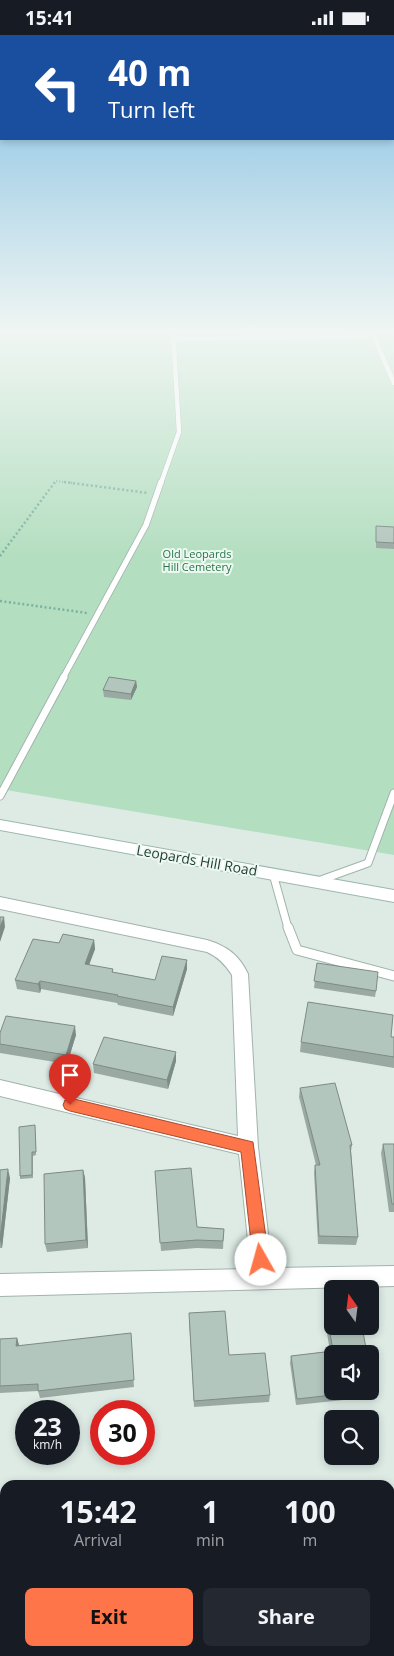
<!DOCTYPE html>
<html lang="en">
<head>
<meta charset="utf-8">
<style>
  :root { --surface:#171b24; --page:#242831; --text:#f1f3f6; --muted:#9ea1a6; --accent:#fe7549 }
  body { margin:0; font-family:"Open Sans",sans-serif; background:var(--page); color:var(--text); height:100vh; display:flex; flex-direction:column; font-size:19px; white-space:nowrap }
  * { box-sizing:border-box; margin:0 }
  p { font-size:16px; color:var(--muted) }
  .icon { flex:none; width:28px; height:28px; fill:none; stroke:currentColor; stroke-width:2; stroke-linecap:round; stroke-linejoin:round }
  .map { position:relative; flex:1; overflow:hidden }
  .panel { position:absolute; left:0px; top:1445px; width:395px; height:176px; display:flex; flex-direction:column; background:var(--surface); border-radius:15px 15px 0 0; box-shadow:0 2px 8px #0003 }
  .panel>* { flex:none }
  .hud { position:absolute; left:0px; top:0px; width:395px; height:105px; box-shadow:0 2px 8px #0003; background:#1a4fa0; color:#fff; overflow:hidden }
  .needle { width:32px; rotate:346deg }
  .controls { position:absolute; left:324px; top:1245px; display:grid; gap:10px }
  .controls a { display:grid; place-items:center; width:55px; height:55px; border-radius:8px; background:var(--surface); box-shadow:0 2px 8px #0003; font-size:25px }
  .speed { position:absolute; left:15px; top:1365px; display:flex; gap:10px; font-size:25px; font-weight:700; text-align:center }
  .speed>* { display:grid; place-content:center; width:65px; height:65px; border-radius:50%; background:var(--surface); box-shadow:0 2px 8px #0003; line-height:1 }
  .speed small { font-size:12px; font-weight:400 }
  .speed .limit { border:8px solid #d22; background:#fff; color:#111 }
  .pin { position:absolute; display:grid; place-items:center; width:42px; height:42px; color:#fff; margin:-51px -21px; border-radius:50% 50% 50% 0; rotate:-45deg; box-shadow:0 0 5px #0007 }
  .pin .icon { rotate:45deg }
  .me { position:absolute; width:55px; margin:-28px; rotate:353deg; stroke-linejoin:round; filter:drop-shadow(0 0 4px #0008) }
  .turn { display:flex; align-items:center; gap:18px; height:105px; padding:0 25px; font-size:22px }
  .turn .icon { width:65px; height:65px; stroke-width:2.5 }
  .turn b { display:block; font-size:35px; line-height:42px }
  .eta { display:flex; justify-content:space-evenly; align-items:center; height:85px; text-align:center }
  .eta b { font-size:30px; font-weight:700; line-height:35px }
  .primary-button { display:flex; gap:10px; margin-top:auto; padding:10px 25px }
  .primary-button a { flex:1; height:58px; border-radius:8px; background:var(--accent); color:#111; font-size:20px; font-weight:700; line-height:58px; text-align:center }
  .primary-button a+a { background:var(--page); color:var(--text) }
  .status { display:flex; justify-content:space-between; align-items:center; height:35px; padding:0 25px; background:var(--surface); direction:ltr }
  .status svg { height:14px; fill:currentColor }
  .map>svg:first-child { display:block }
</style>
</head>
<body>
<div class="status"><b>15:41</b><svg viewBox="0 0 49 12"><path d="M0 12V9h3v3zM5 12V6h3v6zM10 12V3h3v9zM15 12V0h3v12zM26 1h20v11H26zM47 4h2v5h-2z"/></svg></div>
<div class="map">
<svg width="394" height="1621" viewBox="0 0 394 1621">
  <rect width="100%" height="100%" fill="#deebe5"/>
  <polygon fill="#b4dec0" points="0,295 394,295 394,820 0,754"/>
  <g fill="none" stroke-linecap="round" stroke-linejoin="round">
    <g stroke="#a1b3ac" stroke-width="5.5">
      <g id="service-far3">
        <polyline points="371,295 394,348"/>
        <polyline points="174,304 373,301"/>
        <polyline points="161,448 179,397 173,295"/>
      </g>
    </g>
    <g stroke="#a1b3ac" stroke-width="7">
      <polyline id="service-far2" points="63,643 146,490 161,447"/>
    </g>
    <g stroke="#a1b3ac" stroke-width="9">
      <g id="service-far1">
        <polyline points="0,761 64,642"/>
        <polyline points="273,839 288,893"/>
        <polyline points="318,846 368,828 394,758"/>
      </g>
    </g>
    <g stroke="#a1b3ac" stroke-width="11">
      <polyline id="service" points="288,892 297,915 394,941"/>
    </g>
    <g stroke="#a1b3ac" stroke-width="2">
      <path id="minor" d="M 0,862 L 207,905 C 227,911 239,920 248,939 L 258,1112 L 272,1233 L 394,1231 L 394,1251 L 0,1261 L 0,1239 L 251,1234 L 239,1119 L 0,1061 L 0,1045 L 238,1101 L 232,940 C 225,929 218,922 207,917 L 0,874 Z"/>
    </g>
    <g stroke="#9cb8ae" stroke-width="2">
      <polygon id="secondary" points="0,785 394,855 394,867 0,795"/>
    </g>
    <polyline stroke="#7bb1a0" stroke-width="2" stroke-dasharray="1 2" stroke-linecap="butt" points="54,448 56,446 73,448"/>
    <g stroke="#7bb1a0" stroke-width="2.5" stroke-dasharray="2 2.5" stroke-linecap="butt">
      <polyline points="64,447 148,458"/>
      <polyline points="0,521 55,447"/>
      <polyline points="0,566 87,578"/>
    </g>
    <use href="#service-far3" stroke="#fff" stroke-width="4.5"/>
    <use href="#service-far2" stroke="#fff" stroke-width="5.5"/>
    <use href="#service-far1" stroke="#fff" stroke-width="7"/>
    <use href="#service" stroke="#fff" stroke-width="9"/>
    <use href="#minor" fill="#fff" fill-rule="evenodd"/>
    <use href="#secondary" fill="#fff" fill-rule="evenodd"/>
  </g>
  <g fill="#9aaaa3">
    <polygon points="376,491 394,492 394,514 376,513"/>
    <polygon points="136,646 137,652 131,665 104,662 103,655"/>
    <polygon points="94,905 95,914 89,930 113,934 113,937 155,945 187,925 187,934 173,981 118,970 117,968 41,954 40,958 17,954 15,945 59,908"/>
    <polygon points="317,928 376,956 375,962 314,953"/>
    <polygon points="0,998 76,1000 67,1029 0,1018"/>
    <polygon points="391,1002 394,1002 394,1033 300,1017 301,1007"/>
    <polygon points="176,1026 168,1054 94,1038 93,1029"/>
    <polygon points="300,1053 352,1110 351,1116 358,1202 356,1210 318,1209 314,1138 315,1130 316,1130 299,1062"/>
    <polygon points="35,1093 36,1120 33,1121 33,1143 20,1144 20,1141"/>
    <polygon points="383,1109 394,1109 394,1177 389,1177 381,1118"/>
    <polygon points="0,1135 10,1143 2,1213 0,1213"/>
    <polygon points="83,1135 85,1143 88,1213 47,1217 45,1209"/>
    <polygon points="155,1136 197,1192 224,1194 223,1214 197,1213 161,1216"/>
    <polygon points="326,1274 374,1356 372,1362 296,1370 290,1328 291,1321 330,1316 324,1281"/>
    <polygon points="189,1285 229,1320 270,1360 269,1367 194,1372"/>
    <polygon points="17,1303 19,1311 131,1306 134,1352 40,1363 38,1356 0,1358 0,1304"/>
    <rect x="0" y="1468" width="5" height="61"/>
    <polygon points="394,1473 394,1548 390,1548 390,1474"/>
  </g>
  <g fill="#7d8b85">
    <polygon points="136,646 137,652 131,665 131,659"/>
    <polygon points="4,882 5,892 0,907 0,892"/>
    <polygon points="94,905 95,914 86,938 85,929"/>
    <polygon points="187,925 187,934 173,981 173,972"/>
    <polygon points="40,946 41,954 40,958 38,949"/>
    <polygon points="75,991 76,1000 67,1029 66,1020"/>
    <polygon points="176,1017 176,1026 168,1054 167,1045"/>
    <polygon points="8,1134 10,1143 2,1213 0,1205"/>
    <polygon points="83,1135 85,1143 88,1213 86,1205"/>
    <polygon points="17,1303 19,1310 19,1319 16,1311"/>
  </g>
  <g fill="#b3c6be" stroke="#7d8b85">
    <polygon points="376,491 394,492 394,508 376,507"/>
    <polygon points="109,642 136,646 131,659 103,655"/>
    <polygon points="0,882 4,882 0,892"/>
    <polygon points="63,899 94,905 85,929 113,934 112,937 155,945 162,921 187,925 173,972 117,961 118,960 40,946 38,949 15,945 33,904 59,908"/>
    <polygon points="317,928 378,937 376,956 314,946"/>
    <polygon points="308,967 393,980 391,1002 394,1002 394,1022 301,1007"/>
    <polygon points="6,981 75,991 66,1020 0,1009 0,998"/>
    <polygon points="104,1002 176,1017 167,1045 93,1029"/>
    <polygon points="335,1048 352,1110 350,1110 358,1202 319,1201 315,1130 320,1130 300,1053"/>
    <polygon points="35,1090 36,1117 32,1117 32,1140 20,1141 19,1092"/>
    <polygon points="383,1109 394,1109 394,1169 392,1169"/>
    <polygon points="191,1133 197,1192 224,1194 223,1206 197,1205 160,1208 155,1136"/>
    <polygon points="8,1134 0,1205 0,1135"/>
    <polygon points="83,1135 86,1205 45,1209 44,1139"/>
    <polygon points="332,1273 332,1291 362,1291 367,1319 332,1319 332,1356 368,1356 297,1364 291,1321 333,1316 326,1274"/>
    <polygon points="225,1276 229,1320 265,1318 270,1360 194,1366 189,1278"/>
    <polygon points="131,1298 134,1345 38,1356 38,1349 0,1351 0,1304 17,1303 16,1311"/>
    <polygon points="370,1333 374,1356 370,1356"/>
    <rect x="0" y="1468" width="5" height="56"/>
    <polygon points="394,1473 394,1543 390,1544 390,1474"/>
  </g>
  <linearGradient id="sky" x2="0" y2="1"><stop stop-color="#7ebce1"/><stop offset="0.57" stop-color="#f0f6f3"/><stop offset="1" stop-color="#f0f6f3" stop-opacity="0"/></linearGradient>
  <rect width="394" height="522" fill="url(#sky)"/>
  <polygon fill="#fe7549" stroke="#a54c2f" points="70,1063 253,1107 269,1225 266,1230 261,1232 255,1230 253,1225 241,1117 70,1076 65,1074 63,1070 65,1065"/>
  <g text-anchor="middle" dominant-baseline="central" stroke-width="4" stroke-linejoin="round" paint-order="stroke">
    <g font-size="11" fill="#257644" stroke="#eef8f3">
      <text x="197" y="518">Old Leopards<tspan x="197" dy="13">Hill Cemetery</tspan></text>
    </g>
    <g font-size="14" fill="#1e3c34" stroke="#eef8f3">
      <text transform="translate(197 825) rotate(10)">Leopards Hill Road</text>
    </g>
  </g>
</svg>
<div class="controls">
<a><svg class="needle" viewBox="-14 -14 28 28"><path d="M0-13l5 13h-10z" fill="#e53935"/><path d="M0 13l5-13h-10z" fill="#9ea1a6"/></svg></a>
<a><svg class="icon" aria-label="sound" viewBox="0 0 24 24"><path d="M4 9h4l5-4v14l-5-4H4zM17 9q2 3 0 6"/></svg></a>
<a><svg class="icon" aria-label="search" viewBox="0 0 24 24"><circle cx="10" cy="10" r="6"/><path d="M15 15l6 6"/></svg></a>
</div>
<div class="speed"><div>23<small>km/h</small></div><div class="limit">30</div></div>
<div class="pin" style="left:70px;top:1070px;background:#d93025"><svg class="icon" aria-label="arrive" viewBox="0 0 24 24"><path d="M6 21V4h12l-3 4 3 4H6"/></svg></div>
<svg class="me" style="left:261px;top:1225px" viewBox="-20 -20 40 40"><circle r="19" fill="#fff"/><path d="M0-13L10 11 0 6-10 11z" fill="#fe7549"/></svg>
<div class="hud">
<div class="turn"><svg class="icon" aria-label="left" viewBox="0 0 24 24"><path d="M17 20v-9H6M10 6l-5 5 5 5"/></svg><div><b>40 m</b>Turn left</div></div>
</div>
<section class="panel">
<div class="eta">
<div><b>15:42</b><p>Arrival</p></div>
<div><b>1</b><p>min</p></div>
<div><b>100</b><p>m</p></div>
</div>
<div class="primary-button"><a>Exit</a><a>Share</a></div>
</section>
</div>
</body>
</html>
